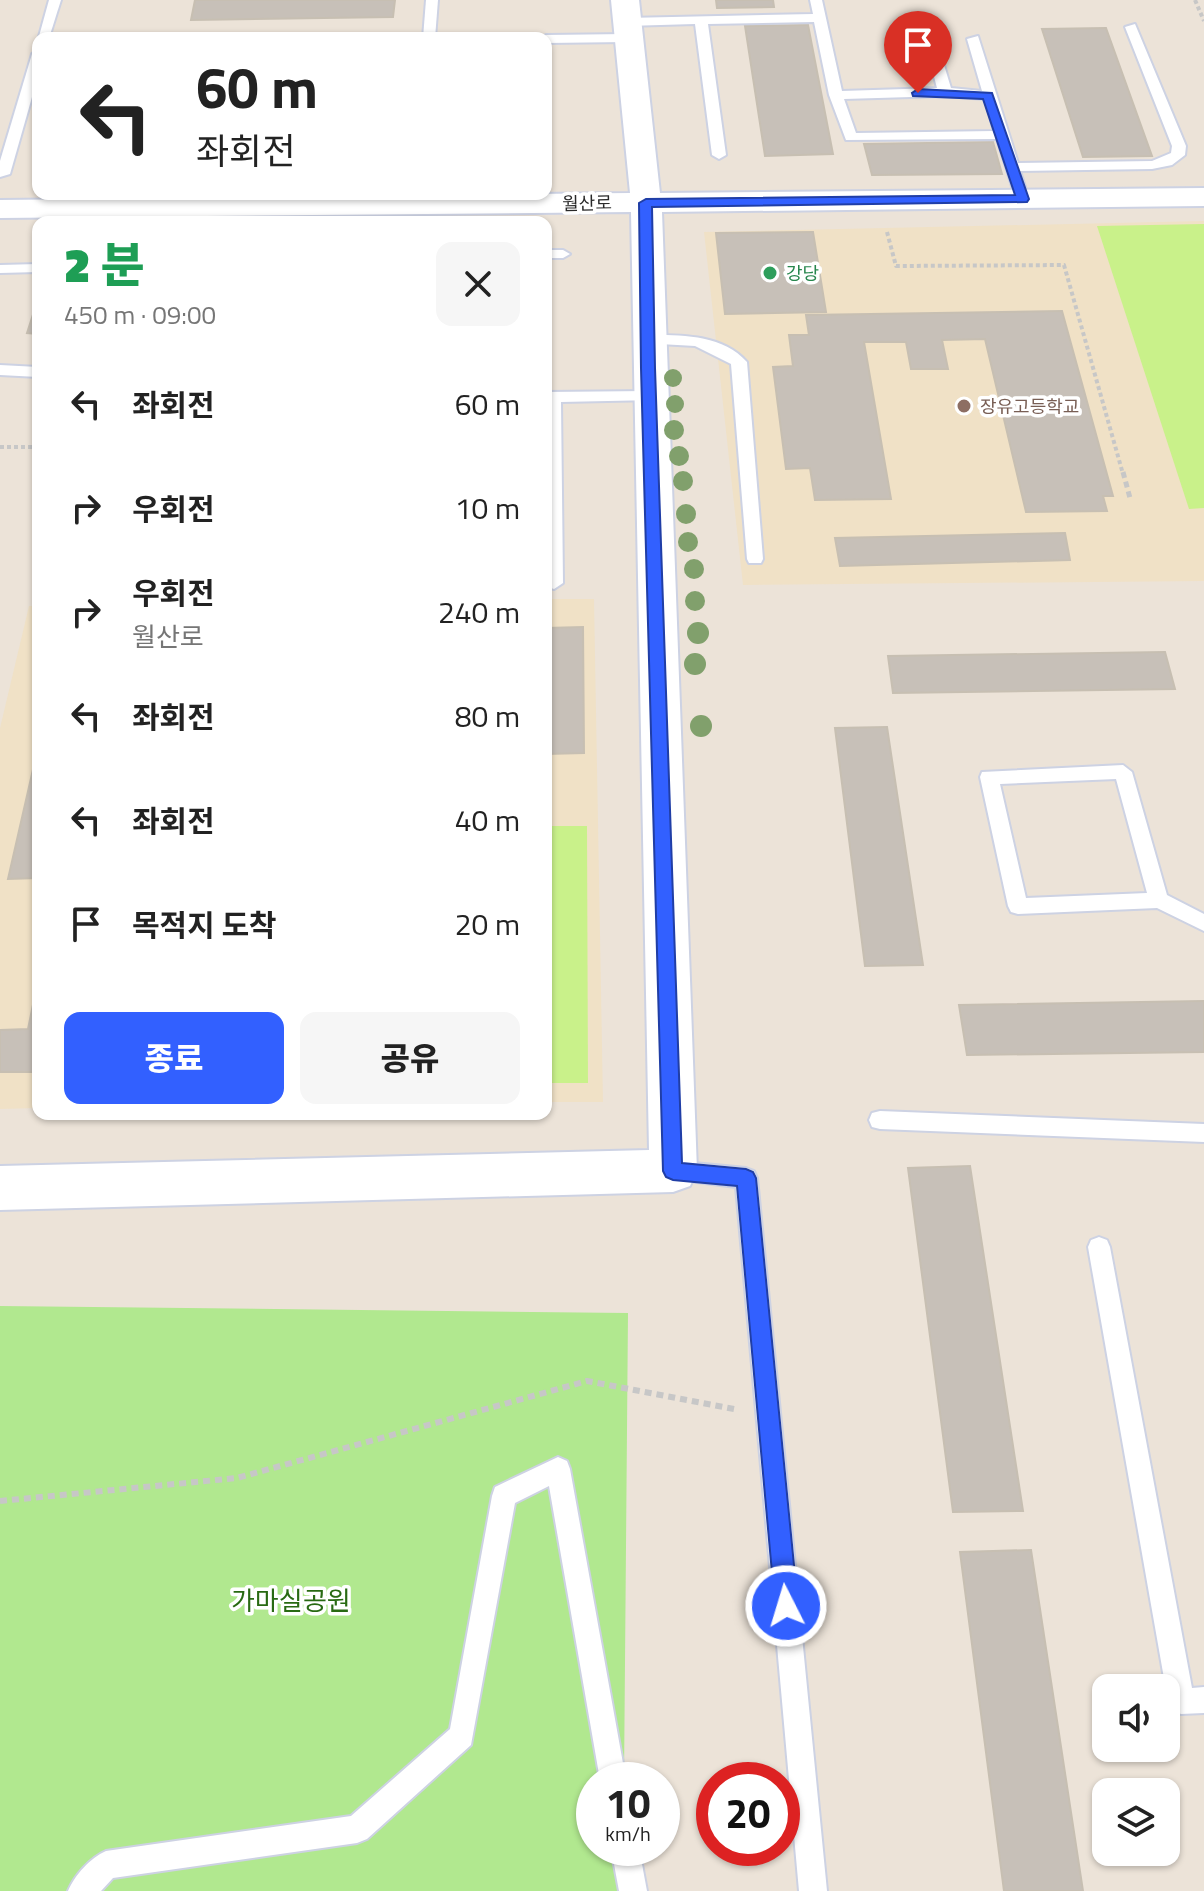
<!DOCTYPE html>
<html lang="ko">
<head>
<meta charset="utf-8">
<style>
  :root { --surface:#fff; --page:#f6f6f6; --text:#222; --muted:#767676; --accent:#3260ff }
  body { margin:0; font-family:"Titillium Web","Noto Sans KR",sans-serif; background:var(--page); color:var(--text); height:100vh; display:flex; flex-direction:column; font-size:30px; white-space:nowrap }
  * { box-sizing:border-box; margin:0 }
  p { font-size:26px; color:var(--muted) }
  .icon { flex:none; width:44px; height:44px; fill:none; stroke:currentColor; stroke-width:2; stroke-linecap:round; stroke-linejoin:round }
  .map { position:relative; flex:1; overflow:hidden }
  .panel { position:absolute; left:32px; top:216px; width:520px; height:904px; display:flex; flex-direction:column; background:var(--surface); border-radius:16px; box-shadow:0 2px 6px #0004 }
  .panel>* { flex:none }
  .top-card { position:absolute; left:32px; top:32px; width:520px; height:168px; border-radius:16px; box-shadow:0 2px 6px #0004; background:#fff; color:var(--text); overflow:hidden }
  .controls { position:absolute; left:1092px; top:1674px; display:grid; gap:16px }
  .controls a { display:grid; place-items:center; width:88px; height:88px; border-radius:16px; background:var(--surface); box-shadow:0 2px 6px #0004; font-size:40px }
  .speed { position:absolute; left:576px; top:1762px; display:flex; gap:16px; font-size:40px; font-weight:700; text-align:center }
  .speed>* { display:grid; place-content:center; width:104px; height:104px; border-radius:50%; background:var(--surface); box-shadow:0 2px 6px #0004; line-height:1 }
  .speed small { font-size:20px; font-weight:400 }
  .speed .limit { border:12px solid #d22; background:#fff; color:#111 }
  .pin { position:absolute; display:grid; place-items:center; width:68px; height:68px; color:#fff; margin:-82px -34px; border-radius:50% 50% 50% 0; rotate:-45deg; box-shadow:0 0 8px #0007 }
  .pin .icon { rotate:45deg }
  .me { position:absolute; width:88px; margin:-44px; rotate:355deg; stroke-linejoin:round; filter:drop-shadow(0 0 6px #0008) }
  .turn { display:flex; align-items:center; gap:28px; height:168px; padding:0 32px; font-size:36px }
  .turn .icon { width:104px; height:104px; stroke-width:2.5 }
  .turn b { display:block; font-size:56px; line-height:68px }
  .round { display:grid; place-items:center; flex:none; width:84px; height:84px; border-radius:16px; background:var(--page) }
  .headline { display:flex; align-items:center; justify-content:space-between; height:136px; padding:0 32px }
  h1 { font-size:48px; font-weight:800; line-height:60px; color:#1e9e55 }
  .cta { display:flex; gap:16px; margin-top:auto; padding:16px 32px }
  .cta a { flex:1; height:92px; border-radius:16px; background:var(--accent); color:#fff; font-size:32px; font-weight:800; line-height:92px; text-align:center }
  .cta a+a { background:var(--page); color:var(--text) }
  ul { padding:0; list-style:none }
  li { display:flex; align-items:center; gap:24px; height:104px; padding:0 32px }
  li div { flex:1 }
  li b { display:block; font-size:30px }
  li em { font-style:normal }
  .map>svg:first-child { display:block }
</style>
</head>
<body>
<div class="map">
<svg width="1204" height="1891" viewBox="0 0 1204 1891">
  <rect width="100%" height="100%" fill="#ece3d8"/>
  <g fill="#f0e1c6">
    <polygon points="1204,221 1204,581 743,585 704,232"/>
    <polygon points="546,599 594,599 603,1102 546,1102"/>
    <polygon points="29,606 38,606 38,1108 0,1109 0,728"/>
  </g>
  <polygon fill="#b1e88f" points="0,1306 628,1313 624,1780 594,1780 594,1848 623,1848 623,1891 0,1891"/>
  <g fill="#c9f18a">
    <polygon points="1204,224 1204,508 1189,509 1097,226"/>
    <polygon points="546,826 587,826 588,1083 546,1083"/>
  </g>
  <g fill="#c7c0b8" stroke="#c7bfb2" stroke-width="2">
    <polygon points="195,0 395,0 393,17 191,20"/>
    <polygon points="716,0 773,0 774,7 717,8"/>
    <polygon points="808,25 833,154 765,156 745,26"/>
    <polygon points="1106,28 1152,156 1083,157 1042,29"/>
    <polygon points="993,142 1002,174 872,175 864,144"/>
    <polygon points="813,232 826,312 725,314 716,233"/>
    <polygon points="38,299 38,334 27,333"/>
    <polygon points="1062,311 1113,496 1103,496 1107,511 1026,512 985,339 942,340 948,369 911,369 906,342 864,342 891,499 815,500 810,468 786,469 773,367 793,366 789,335 809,335 806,315"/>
    <polygon points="1065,533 1070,560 840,566 835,538"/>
    <polygon points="583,627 584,753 546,754 546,628"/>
    <polygon points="1165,652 1175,689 893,693 888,656"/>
    <polygon points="887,727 923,965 865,966 835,728"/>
    <polygon points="34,765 38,765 38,878 8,879"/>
    <polygon points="38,980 38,1072 0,1072 0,1030 28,1029"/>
    <polygon points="1204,1001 1204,1052 967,1055 959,1005"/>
    <polygon points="970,1166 1023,1511 953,1512 908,1168"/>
    <polygon points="1031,1550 1083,1891 1004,1891 960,1552"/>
  </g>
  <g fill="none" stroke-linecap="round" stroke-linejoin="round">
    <g stroke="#cdd2e3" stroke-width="4">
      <g id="lane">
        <polygon points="49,0 61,0 49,38 38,40"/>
        <polygon points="426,0 438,0 435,38 423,38"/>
        <path d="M 810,0 L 822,0 L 842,91 L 937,88 L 925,42 L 931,38 L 937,42 L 951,88 L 982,91 L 967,39 L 978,36 L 1018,163 L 1152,161 L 1171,153 L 1172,146 L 1125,27 L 1135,24 L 1186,146 L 1185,155 L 1172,165 L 1152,169 L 1020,171 L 1029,199 L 1017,202 L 997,139 L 846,140 L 829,95 L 814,22 L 708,24 L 726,155 L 719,159 L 712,155 L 695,24 L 626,26 L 620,22 L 626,18 L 813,14 ZM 945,96 L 985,99 L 994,131 L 856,133 L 844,99 Z"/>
        <polygon points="546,35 627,34 633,38 627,42 546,43 546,38 540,38"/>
        <polygon points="38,50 38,76 10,174 0,177 0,161 32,54"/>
        <polygon points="546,250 563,250 570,254 563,258 546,258"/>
        <polygon points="38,264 38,272 0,273 0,265"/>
        <path d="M 647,335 C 681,335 722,334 747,362 L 763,559 L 761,563 L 749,563 L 747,559 L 731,364 L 695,346 L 642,343 L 639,340 Z"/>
        <polygon points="0,365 38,367 38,377 0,375"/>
        <polygon points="649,391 657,396 655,400 561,402 563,583 554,589 548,587 546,392"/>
        <path d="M 1123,765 L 1132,772 L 1167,895 L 1204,914 L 1204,931 L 1157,908 L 1018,914 L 1011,912 L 1008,906 L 980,777 L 982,772 ZM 1116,779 L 1147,893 L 1026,898 L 1000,784 Z"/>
        <polygon points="880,1111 1204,1124 1204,1142 880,1129 872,1127 869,1120 872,1113"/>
        <polygon points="673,1161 746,1168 754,1171 757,1178 827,1891 799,1891 736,1187 665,1178 662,1171 665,1164"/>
        <polygon points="1099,1237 1107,1240 1110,1247 1192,1688 1204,1687 1204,1713 1181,1714 1172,1710 1168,1701 1088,1247 1091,1240"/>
        <path d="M 558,1457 L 567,1461 L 570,1469 L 626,1780 L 600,1780 L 549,1486 L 515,1503 L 471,1745 L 367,1839 L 357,1843 L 113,1878 L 101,1891 L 68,1891 C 75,1875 90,1858 106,1851 L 351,1816 L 450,1729 L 492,1496 L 495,1487 Z"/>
        <polygon points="611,1848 639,1848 647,1891 619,1891"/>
      </g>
    </g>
    <g stroke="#cdd2e3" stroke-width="4">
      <polygon id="secondary" points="611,0 639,0 660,193 1204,188 1204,206 662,212 697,1171 690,1186 673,1192 0,1210 0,1166 649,1150 631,212 0,218 0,200 630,193"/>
    </g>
    <g stroke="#c7c7c7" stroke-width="4" stroke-dasharray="4 3" stroke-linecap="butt">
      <polyline points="1195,0 1204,21"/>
      <polyline points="887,232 896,266 1064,265 1123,474"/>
      <polyline points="0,447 38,447"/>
    </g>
    <polyline stroke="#c7c7c7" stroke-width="5" stroke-dasharray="6 4" stroke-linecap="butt" points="1123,472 1130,498"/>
    <polyline stroke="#c7c7c7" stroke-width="6" stroke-dasharray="7 5" stroke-linecap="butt" points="0,1501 237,1478 587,1381 734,1409"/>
    <use href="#lane" fill="#fff" fill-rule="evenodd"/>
    <use href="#secondary" fill="#fff" fill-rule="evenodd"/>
  </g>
  <g fill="#81a06c">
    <circle cx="673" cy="378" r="9"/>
    <circle cx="675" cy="404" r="9"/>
    <circle cx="674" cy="430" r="10"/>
    <circle cx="679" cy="456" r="10"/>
    <circle cx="683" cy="481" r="10"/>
    <circle cx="686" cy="514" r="10"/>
    <circle cx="688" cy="542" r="10"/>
    <circle cx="694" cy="569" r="10"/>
    <circle cx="695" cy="601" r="10"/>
    <circle cx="698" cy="633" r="11"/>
    <circle cx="695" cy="664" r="11"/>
    <circle cx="701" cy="726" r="11"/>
  </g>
  <polygon fill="#3260ff" stroke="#203ea6" stroke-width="2" points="918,89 992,93 1029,199 1027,202 652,207 655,368 682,1163 746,1169 753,1172 756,1178 798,1606 795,1614 786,1617 778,1614 775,1606 737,1186 673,1180 666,1177 663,1171 641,368 639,203 646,199 1015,195 983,99 913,96 912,93"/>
  <circle fill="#2e9e5b" stroke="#fff" stroke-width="3" cx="770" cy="273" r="8"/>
  <circle fill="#8d6e63" stroke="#fff" stroke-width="3" cx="964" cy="406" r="8"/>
  <g text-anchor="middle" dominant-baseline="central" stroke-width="7" stroke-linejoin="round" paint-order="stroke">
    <g font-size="18" fill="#282828" stroke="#fff">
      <text transform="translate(587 203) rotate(-1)">월산로</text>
    </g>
    <g font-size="18" fill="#27864d" stroke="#fff" text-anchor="start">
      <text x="786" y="273">강당</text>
    </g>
    <g font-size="18" fill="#785e54" stroke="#fff" text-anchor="start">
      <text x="980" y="406">장유고등학교</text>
    </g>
    <g font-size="26" fill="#296a13" stroke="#fff">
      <text x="291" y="1600">가마실공원</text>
    </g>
  </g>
</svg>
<div class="controls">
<a><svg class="icon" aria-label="sound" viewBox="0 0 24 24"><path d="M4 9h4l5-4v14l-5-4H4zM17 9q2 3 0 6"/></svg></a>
<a><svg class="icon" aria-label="layers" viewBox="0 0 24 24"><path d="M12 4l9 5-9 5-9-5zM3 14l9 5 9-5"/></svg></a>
</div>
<div class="speed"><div>10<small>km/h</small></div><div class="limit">20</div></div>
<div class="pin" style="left:918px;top:93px;background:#d93025"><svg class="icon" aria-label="arrive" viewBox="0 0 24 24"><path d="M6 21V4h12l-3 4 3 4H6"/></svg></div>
<svg class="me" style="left:786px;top:1606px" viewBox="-20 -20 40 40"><circle r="17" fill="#3260ff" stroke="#fff" stroke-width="3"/><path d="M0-11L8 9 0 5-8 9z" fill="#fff"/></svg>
<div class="top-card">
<div class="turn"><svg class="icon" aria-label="left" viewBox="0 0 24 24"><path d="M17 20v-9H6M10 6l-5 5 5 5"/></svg><div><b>60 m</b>좌회전</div></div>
</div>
<section class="panel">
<div class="headline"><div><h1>2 분</h1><p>450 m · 09:00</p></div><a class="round"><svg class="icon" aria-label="close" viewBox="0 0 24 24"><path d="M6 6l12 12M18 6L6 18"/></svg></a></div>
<ul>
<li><svg class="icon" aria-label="left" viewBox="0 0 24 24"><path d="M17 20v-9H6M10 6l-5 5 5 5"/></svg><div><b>좌회전</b></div><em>60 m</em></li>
<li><svg class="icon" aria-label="right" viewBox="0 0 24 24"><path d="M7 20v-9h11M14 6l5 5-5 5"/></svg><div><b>우회전</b></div><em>10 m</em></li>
<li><svg class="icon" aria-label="right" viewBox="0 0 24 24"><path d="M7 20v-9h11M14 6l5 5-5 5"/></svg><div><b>우회전</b><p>월산로</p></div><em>240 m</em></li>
<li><svg class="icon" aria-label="left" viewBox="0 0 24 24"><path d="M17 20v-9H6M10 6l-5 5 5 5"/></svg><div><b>좌회전</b></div><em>80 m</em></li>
<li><svg class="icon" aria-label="left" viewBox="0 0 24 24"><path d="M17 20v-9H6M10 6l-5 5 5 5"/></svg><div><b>좌회전</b></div><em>40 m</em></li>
<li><svg class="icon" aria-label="arrive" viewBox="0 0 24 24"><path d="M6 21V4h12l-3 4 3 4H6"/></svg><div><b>목적지 도착</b></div><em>20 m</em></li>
</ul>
<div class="cta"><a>종료</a><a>공유</a></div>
</section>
</div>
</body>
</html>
